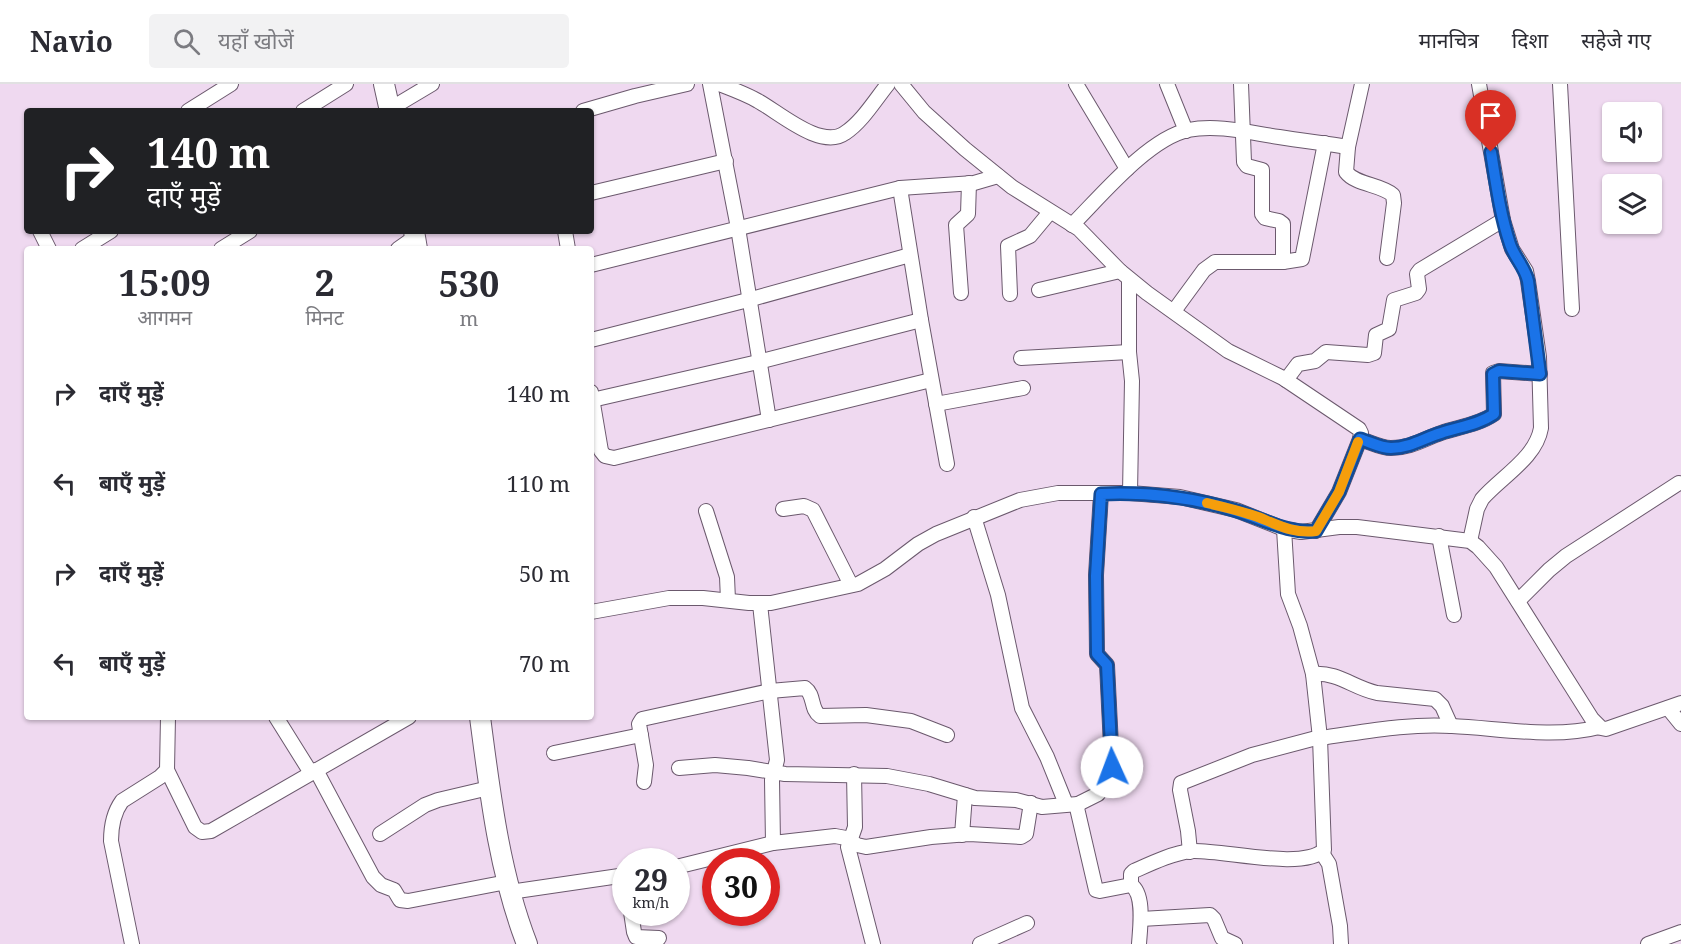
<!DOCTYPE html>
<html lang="hi">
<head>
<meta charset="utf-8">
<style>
  :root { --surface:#fff; --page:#f2f2f3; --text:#2b2b33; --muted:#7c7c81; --line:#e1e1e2 }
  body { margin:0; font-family:"Noto Serif","Noto Sans Devanagari",serif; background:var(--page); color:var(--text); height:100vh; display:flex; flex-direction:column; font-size:22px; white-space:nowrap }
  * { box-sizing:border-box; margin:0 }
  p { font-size:20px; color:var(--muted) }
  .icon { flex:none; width:33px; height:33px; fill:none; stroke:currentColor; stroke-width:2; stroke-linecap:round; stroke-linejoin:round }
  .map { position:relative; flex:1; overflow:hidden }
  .sheet { position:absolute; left:24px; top:162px; width:570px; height:474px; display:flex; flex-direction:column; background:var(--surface); border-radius:6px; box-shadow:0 2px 4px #0004 }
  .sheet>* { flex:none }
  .banner { position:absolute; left:24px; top:24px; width:570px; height:126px; border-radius:6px; box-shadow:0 2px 4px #0004; background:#202124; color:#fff; overflow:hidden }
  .tools { position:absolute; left:1602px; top:18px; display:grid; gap:12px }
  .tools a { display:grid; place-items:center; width:60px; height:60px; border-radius:6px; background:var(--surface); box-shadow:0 2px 4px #0004; font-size:30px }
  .speed { position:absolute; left:612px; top:764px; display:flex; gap:12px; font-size:30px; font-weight:700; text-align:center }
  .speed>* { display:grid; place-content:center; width:78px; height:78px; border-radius:50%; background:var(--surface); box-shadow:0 2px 4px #0004; line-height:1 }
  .speed small { font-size:15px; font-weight:400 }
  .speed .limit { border:9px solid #d22; background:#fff; color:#111 }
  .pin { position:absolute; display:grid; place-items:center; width:51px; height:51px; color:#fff; margin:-62px -26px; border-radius:50% 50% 50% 0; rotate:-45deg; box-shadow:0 0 6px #0007 }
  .pin .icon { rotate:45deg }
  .me { position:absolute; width:66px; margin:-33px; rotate:358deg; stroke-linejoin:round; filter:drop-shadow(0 0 4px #0008) }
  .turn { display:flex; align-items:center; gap:21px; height:126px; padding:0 24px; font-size:27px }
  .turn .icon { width:78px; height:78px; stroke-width:2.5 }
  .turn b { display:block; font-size:42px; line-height:51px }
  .eta { display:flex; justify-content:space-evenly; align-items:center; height:102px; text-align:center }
  .eta b { font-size:36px; font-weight:700; line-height:42px }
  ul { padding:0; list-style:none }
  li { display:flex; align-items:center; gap:18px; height:90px; padding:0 24px }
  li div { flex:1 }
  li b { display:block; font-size:22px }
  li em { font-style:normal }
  header { display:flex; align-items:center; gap:36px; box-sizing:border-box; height:84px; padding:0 30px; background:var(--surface); border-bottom:2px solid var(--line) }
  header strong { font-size:28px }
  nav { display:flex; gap:33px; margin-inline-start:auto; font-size:21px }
  .search { width:420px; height:54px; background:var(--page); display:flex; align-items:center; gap:15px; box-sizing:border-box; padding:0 21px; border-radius:6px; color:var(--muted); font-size:22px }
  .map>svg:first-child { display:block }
</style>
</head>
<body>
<header>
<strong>Navio</strong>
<div class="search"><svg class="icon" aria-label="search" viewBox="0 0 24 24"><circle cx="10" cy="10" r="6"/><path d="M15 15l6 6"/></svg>यहाँ खोजें</div>
<nav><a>मानचित्र</a><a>दिशा</a><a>सहेजे गए</a></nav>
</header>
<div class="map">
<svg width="1681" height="860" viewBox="0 0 1681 860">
  <rect width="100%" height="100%" fill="#efd9f0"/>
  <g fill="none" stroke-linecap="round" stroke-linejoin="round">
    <g stroke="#6b596d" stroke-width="16">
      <g id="street">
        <polyline points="710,0 738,144 769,336"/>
        <path d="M 719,0 C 732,5 746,10 758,17 C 780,29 821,66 845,49 C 862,38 875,16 888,0"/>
        <polyline points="901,0 924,28 965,65 1012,103 1079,145 1120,187 1147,209 1228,267 1283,294 1359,345 1361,349 1360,355 1339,408 1316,447"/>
        <polyline points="1076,0 1127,85"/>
        <polyline points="1167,0 1186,47"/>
        <polyline points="1241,0 1244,78 1247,82 1262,86 1262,130 1265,134 1279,137 1283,140 1283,178"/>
        <path d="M 1362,0 L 1348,63 L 1346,88 C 1356,101 1380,100 1393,111 L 1394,119 L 1387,174"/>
        <polyline points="1560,0 1572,225"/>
        <polyline points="390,25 432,0"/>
        <polyline points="188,27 231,0"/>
        <polyline points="303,27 346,0"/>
        <polyline points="583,27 635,12 687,0"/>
        <polyline points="900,104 921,236 947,380"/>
        <polyline points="591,109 726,77"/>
        <path d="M 1072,141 C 1101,112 1148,55 1188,46 C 1218,40 1251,49 1279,53 C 1302,57 1325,59 1348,63"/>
        <polyline points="40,147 49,165"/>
        <polyline points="565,147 568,165"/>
        <polyline points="82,165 111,147"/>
        <polyline points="221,165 250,147"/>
        <polyline points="398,165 415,153"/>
        <polyline points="591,181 900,104 974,99 998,92"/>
        <polyline points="1129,195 1129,268 1132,297 1130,409"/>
        <polyline points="1039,206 1120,187"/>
        <polyline points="961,209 956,141 968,130 969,99"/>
        <polyline points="1010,210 1008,162 1030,152 1050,128"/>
        <polyline points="1174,227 1204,186 1215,178 1283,178 1302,175 1325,59"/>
        <polyline points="591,256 748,216 910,171"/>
        <polyline points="1021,274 1129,268"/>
        <polyline points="1286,296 1298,280 1315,277 1326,268 1368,271 1374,269 1376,251 1389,245 1394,216 1416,209 1419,205 1417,190 1420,186 1503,136"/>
        <polyline points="591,308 601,367 605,372 614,374 931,296"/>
        <polyline points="592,316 758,278 921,236"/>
        <polyline points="936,320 1023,304"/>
        <path d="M 1360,355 C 1370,358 1381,364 1391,364 C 1410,364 1424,355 1441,349 C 1458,343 1478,341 1494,330 L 1493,289 L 1499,287 L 1540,290"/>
        <path d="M 1101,410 L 1096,491 L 1097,570 L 1107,581 L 1112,682 L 1111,685 L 1101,690 L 1098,710 L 1080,719 L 1077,724 L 1096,806 L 1100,807 L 1131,801 C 1145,810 1140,844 1139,860"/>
        <polyline points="783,425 804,422 813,426 851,501"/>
        <polyline points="706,427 727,493 728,516"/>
        <polyline points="974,433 998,511 1022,624 1047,673 1066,720"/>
        <polyline points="1439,452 1454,531"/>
        <path d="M 1470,457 L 1477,425 L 1482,415 C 1501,393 1536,374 1541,344 L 1539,273 L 1528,197 L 1526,187 L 1512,165 L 1503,136 L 1479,0"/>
        <polyline points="1518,517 1549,486 1566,472 1679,399"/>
        <polyline points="760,520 777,676 772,696 773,759"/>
        <polyline points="591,528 669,514 703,514 749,519 771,519 858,500 885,485 918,460 936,450 1020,416 1058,409 1130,409 1180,413 1236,426 1284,445 1301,448 1339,443 1357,443 1470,457 1478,463 1496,483 1592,635 1601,644 1606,645 1681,619"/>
        <path d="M 1313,590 C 1339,588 1353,604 1377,609 L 1435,615 L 1442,622 L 1451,642"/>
        <polyline points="1668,624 1681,640"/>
        <polyline points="276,633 311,689"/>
        <path d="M 1320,654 C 1364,648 1408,639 1452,642 C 1498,644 1554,655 1599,643"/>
        <polyline points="554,669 641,651"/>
        <polyline points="679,684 715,681 748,684 785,690 887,692 929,700 975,714 1016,716 1042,723 1078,720"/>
        <polyline points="167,686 195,743 202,748 211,747 409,633"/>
        <polyline points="316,686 373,793 381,801 394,806 400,816 408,817 507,798"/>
        <polyline points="854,690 855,743 848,763 873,860"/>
        <path d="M 644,698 L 646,681 L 639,640 L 642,635 L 770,607 L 805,604 C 815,611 810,625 820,632 L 866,631 L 911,637 L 947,651"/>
        <polyline points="380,750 425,721 438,716 489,704"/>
        <polyline points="962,751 965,711"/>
        <polyline points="1190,768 1188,747 1180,706 1181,699 1252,671 1320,653"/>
        <polyline points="1322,769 1329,780 1340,842 1341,860"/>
        <polyline points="676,783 773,759 835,752 846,754 857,761 866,763 931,753 969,750 1021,753 1026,750 1031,719"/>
        <path d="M 1131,801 L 1131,790 L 1134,787 C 1152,779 1173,769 1191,767 C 1221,765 1303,787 1324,766 L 1320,654 L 1313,590 L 1300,542 L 1288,510 L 1284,445"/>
        <polyline points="510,808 626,791"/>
        <polyline points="631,828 634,848 636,853 659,854"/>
        <polyline points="1141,835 1210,831 1214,835 1222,854 1235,860"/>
        <path d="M 132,860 L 111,757 C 111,744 114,728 122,717 L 160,693 L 167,686 L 168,633"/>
        <polyline points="980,860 1027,839"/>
        <polyline points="1648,860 1681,848"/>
      </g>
    </g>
    <g stroke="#6b596d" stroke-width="22">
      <g id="secondary">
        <polyline points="384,0 390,27"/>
        <polyline points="414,147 417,165"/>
        <path d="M 480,633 C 490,709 499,788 527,860"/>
      </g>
    </g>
    <use href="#street" stroke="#fff" stroke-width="14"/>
    <use href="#secondary" stroke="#fff" stroke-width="20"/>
  </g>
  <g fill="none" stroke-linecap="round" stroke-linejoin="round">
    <g stroke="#114b97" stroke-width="15">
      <path id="route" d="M 1112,683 L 1107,581 L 1097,570 L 1096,492 L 1101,410 C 1147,408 1192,413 1237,427 C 1264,435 1288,450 1316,447 L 1339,408 L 1360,355 C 1370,358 1381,364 1391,364 C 1410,364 1424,354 1441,349 C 1458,343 1478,341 1494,330 L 1493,290 L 1499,287 L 1540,290 L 1528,197 C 1525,183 1514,173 1510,160 C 1500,130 1496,99 1491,68"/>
    </g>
    <use href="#route" stroke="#1a73e8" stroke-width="10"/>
    <path stroke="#f59e0b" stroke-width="10" d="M 1207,419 C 1224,423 1241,427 1258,433 C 1278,441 1294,450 1316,447 L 1339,408 L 1358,358"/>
  </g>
</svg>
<div class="tools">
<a><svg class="icon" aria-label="sound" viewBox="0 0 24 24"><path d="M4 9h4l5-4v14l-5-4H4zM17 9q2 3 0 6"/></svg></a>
<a><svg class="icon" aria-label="layers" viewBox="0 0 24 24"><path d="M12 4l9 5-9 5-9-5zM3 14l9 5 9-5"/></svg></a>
</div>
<div class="speed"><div>29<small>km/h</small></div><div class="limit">30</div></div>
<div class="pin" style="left:1491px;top:68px;background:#d93025"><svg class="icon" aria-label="arrive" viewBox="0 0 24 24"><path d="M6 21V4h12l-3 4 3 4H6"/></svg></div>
<svg class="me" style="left:1112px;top:683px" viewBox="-20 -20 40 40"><circle r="19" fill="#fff"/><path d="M0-13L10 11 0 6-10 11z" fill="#1a73e8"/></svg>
<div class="banner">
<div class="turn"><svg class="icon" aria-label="right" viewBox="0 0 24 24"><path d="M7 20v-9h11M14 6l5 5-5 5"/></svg><div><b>140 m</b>दाएँ मुड़ें</div></div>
</div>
<section class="sheet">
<div class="eta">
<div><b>15:09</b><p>आगमन</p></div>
<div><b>2</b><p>मिनट</p></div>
<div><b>530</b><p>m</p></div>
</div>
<ul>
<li><svg class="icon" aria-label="right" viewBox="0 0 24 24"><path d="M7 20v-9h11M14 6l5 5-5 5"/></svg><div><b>दाएँ मुड़ें</b></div><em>140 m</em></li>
<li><svg class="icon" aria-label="left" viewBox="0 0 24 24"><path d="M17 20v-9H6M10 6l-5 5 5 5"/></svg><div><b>बाएँ मुड़ें</b></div><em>110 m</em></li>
<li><svg class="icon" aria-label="right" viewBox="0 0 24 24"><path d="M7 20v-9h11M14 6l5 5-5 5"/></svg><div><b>दाएँ मुड़ें</b></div><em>50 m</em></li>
<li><svg class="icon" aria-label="left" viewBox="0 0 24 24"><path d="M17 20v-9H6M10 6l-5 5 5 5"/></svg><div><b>बाएँ मुड़ें</b></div><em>70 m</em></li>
</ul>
</section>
</div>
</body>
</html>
